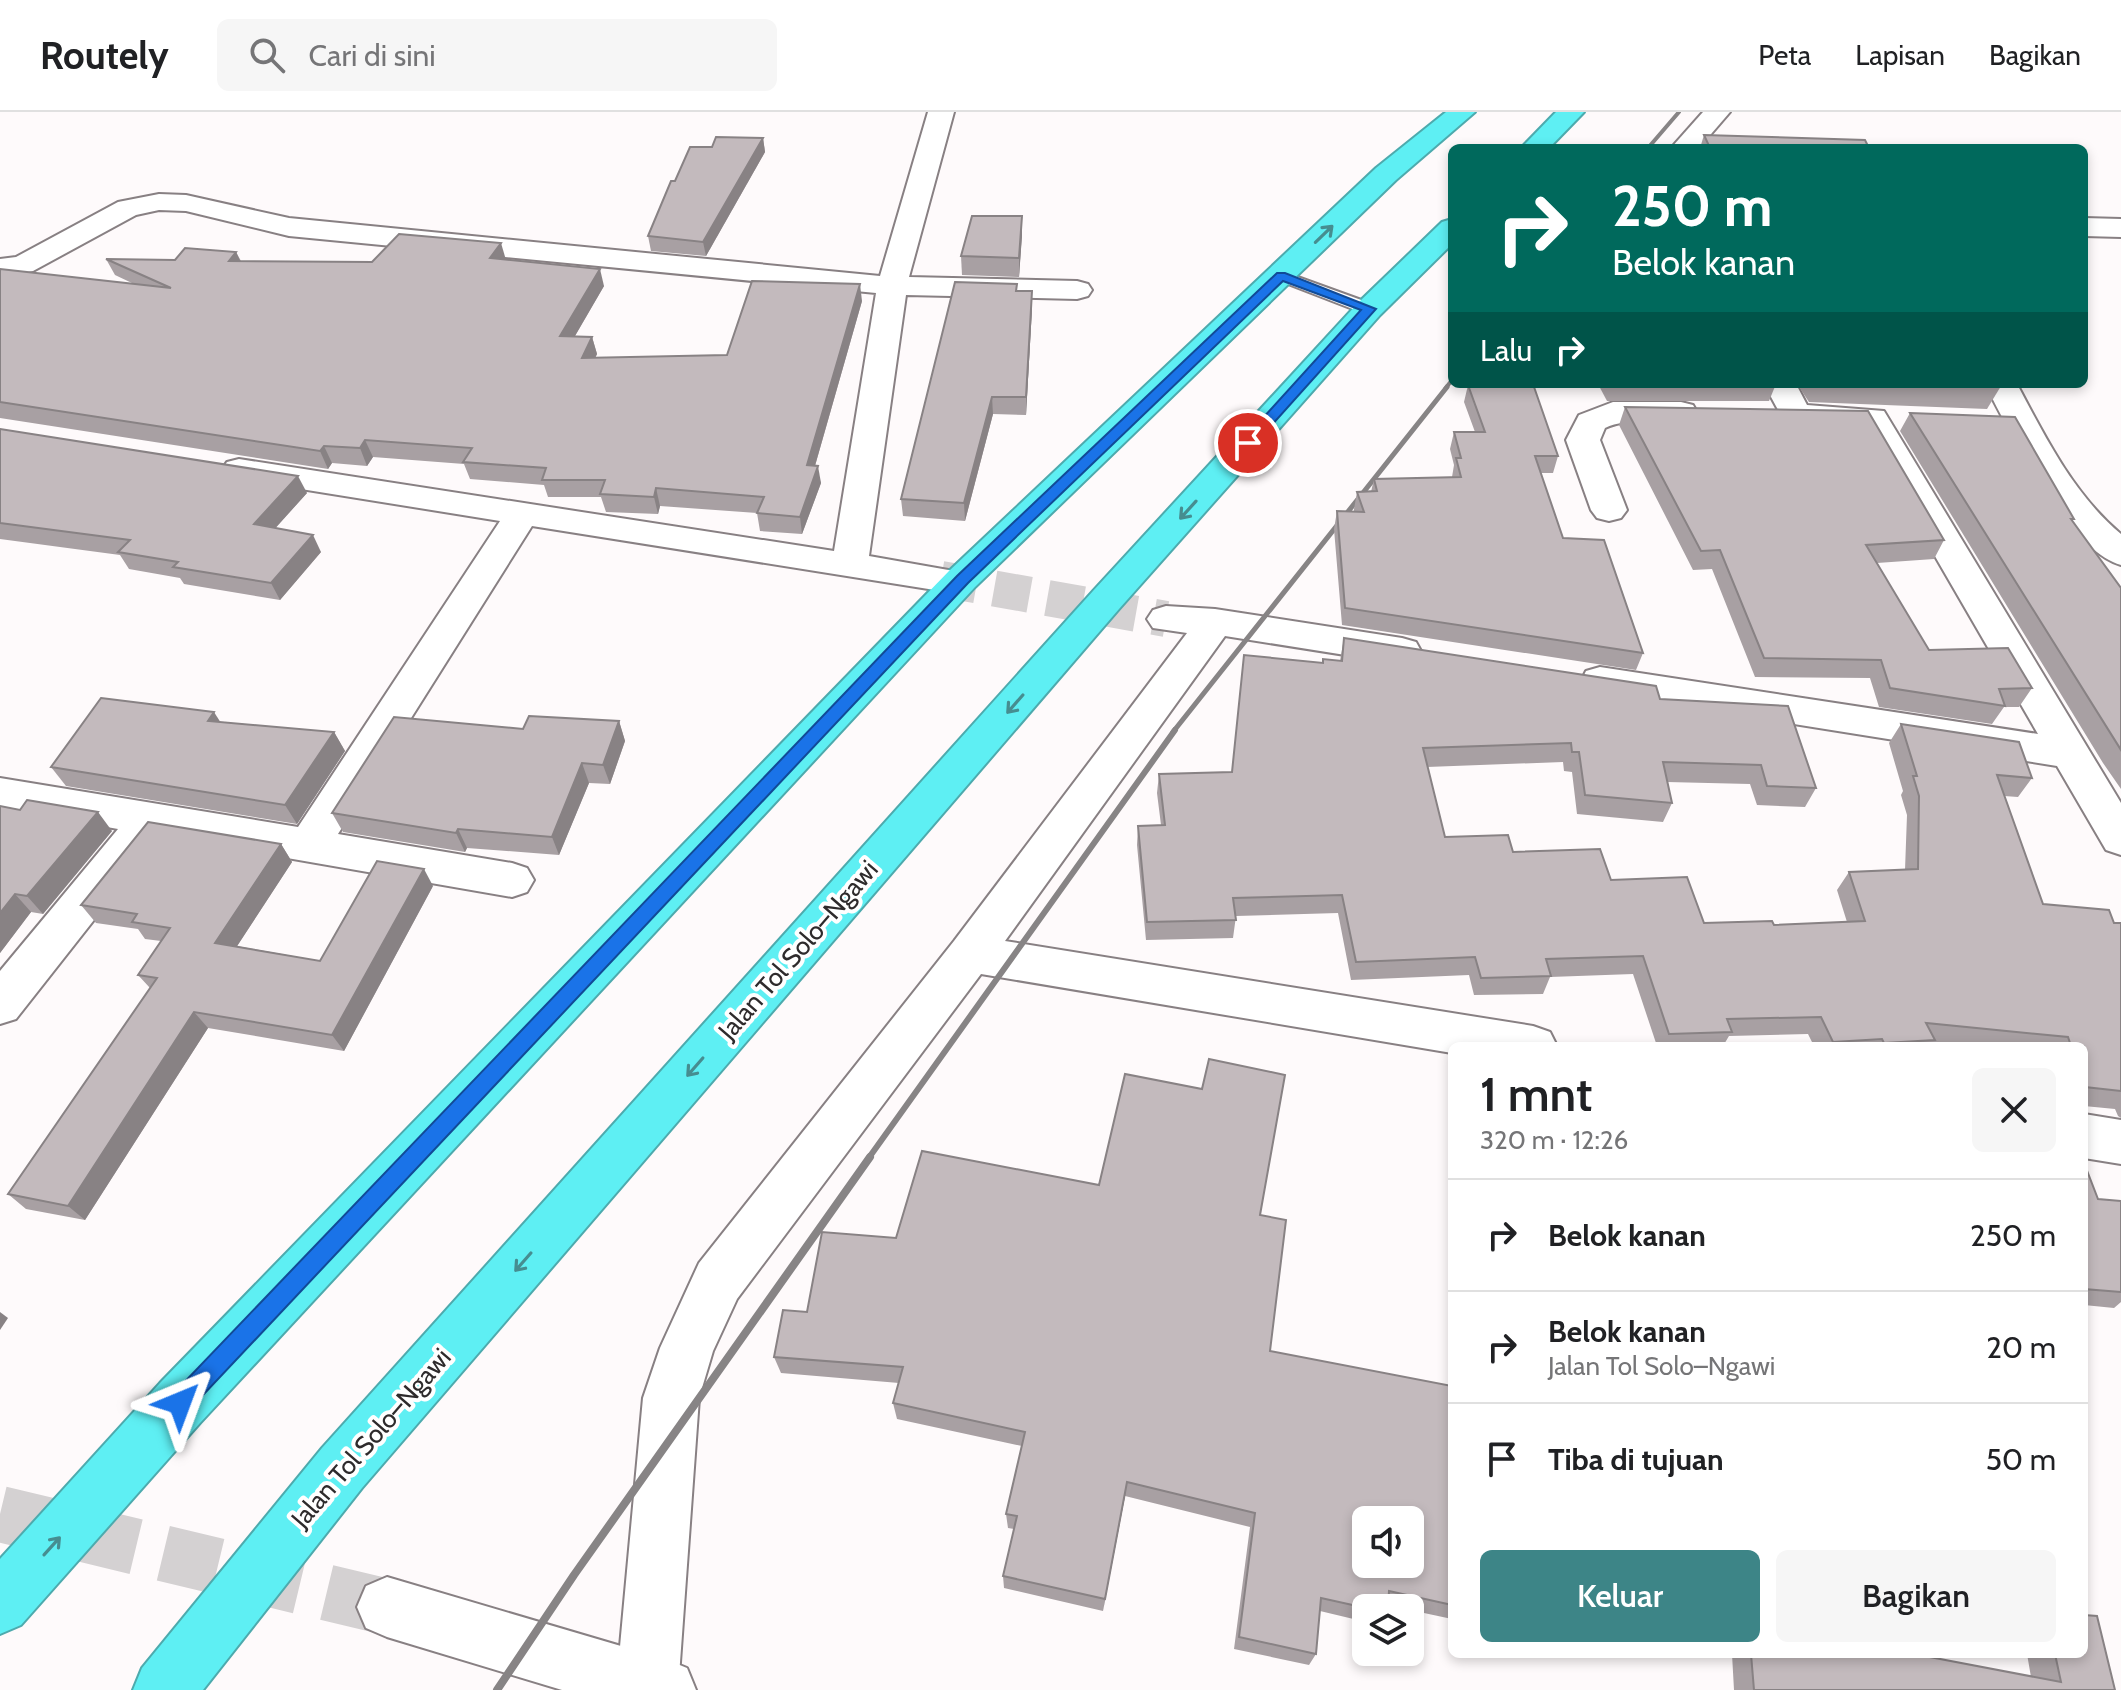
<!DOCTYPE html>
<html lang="id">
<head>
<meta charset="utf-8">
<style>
  :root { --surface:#fff; --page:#f6f6f6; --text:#202124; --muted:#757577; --line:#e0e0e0; --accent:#3d8587 }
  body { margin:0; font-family:Cabin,sans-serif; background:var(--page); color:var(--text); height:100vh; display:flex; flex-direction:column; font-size:30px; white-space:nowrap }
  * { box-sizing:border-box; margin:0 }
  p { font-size:26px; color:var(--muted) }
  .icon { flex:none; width:44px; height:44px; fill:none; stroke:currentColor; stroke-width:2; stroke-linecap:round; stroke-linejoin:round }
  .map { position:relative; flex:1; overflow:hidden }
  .sheet { position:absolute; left:1448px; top:930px; width:640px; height:616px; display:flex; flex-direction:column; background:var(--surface); border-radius:12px; box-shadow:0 4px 12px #0003 }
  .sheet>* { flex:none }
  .hud { position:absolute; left:1448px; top:32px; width:640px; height:244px; border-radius:12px; box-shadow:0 4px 12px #0003; background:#00695c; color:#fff; overflow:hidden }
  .fabs { position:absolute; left:1352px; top:1394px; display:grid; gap:16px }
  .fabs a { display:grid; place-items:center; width:72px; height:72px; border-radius:12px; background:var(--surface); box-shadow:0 4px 12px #0003; font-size:40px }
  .pin { position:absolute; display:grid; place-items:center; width:68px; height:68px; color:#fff; margin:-34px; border:4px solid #fff; border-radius:50%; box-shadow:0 2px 8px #0007 }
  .me { position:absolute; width:88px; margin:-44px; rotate:44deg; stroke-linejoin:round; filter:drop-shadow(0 0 6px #0008) }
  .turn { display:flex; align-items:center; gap:28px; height:168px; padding:0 32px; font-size:36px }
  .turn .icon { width:104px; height:104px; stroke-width:2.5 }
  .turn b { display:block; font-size:56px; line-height:68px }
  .then { display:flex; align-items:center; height:76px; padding:0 32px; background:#0003; gap:16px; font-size:30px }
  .round { display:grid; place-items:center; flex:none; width:84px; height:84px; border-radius:12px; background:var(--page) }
  .head { display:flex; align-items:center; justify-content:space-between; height:136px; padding:0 32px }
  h1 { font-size:48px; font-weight:600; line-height:60px }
  .button { display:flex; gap:16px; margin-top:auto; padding:16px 32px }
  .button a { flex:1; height:92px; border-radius:12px; background:var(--accent); color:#fff; font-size:32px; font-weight:600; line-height:92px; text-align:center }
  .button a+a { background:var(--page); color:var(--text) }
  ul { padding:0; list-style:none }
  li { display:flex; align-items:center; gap:24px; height:112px; padding:0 32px; border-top:2px solid var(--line) }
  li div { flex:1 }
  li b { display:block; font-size:30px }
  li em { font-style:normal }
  header { display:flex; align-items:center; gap:48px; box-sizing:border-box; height:112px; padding:0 40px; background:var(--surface); border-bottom:2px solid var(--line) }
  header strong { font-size:38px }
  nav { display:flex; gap:44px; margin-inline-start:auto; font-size:28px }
  .search { width:560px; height:72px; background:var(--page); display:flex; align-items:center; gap:20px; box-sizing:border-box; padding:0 28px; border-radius:12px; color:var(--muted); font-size:30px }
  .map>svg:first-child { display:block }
</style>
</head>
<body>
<header>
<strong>Routely</strong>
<div class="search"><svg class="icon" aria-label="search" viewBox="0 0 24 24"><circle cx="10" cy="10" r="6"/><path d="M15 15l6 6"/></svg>Cari di sini</div>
<nav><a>Peta</a><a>Lapisan</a><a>Bagikan</a></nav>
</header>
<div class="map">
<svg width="2121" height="1578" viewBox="0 0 2121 1578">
  <rect width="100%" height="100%" fill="#fefafb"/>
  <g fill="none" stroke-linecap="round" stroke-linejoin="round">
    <polyline stroke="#d4d1d2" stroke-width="36" stroke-dasharray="36 18" stroke-linecap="butt" points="941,467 1166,507"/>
    <polyline stroke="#d4d1d2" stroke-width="56" stroke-dasharray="56 28" stroke-linecap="butt" points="0,1402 387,1495"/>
    <g stroke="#888083" stroke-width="4">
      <polygon id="service" points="1281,159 1375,193 1377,197 1369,202 1363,201 1275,167 1273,164"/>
    </g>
    <g stroke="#888083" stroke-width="4">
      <g id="minor">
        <polygon points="928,0 954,0 909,165 1077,169 1088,172 1092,178 1088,184 1077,187 906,183 869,444 954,459 959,467 954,475 941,479 532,414 338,722 512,751 527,756 534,768 527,780 512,785 160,724 16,907 0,912 0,859 118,717 0,696 0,666 298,715 500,409 239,367 227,364 222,357 227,350 239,347 834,439 876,181 289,124 186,99 159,98 136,103 33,159 0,165 0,147 16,145 118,90 159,82 186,83 289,106 880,164"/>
        <polygon points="1703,0 1730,0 1699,36 1671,36"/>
        <polygon points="2084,106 2121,107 2121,125 2084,124"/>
        <polygon points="1764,272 1796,272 1807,293 1884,299 2121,691 2121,743 2106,738 2057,654 1586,579 1581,569 1586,559 1600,555 2038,622 1859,313 1851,315 1784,309"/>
        <path d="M 1985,272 L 2017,272 C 2045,325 2074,383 2121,422 L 2121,453 C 2069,439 2009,319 1985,272 Z"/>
        <path d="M 1613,290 L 1681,290 L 1693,293 L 1697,300 L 1693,307 C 1664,314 1632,303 1605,316 L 1600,328 L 1627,398 L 1621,406 L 1609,409 L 1597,406 L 1591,398 L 1566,328 L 1579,303 Z"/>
        <polygon points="1166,494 1215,497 1402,526 1416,530 1421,539 1416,548 1402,552 1225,524 1005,829 1533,914 1550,920 1557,934 1452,934 1452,941 981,862 737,1187 713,1239 699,1286 678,1578 616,1578 643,1286 660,1236 699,1151 954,829 1187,521 1153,516 1147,507 1153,498"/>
        <polygon points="2084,1002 2121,1008 2121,1052 2084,1046"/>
      </g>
    </g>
    <g stroke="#888083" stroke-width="4">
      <polygon id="tertiary" points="387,1465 665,1547 687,1556 696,1578 562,1578 387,1525 366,1516 357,1495 366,1474"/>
    </g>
    <g stroke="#4daaad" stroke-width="4">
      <g id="motorway">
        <polygon points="1446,0 1475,0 1396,68 975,475 200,1311 21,1513 0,1522 0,1447 160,1271 949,459 1376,56"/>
        <polygon points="1556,0 1584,0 1549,36 1521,36"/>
        <polygon points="1452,107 1452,132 1380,203 1119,497 362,1376 203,1578 133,1578 142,1556 322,1336 1093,479 1358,191 1442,110"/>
      </g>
    </g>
    <use href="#service" fill="#fff" fill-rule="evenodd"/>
    <use href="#minor" fill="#fff" fill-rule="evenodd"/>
    <use href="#tertiary" fill="#fff" fill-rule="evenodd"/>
    <use href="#motorway" fill="#5eeff3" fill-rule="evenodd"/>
    <g stroke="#878485" stroke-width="4">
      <polyline points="1648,36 1679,0"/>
      <polyline points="1445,277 1452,268"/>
    </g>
    <polyline stroke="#878485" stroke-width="5" points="1173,620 1447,275"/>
    <polyline stroke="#878485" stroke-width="6" points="868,1047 1175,618"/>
    <polyline stroke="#878485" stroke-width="8" points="497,1578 574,1463 870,1045"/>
  </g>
  <g fill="#a8a0a3">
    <polygon points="1704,23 1869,36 1700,36"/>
    <polygon points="763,26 765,40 706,144 651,139 648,124 675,69 712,35"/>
    <polygon points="1022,123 1019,165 962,163 961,144"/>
    <polygon points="236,140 241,149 372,150 506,148 604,174 575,224 592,225 597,242 595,246 727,243 862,189 815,354 821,371 802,422 760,419 757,401 660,394 658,402 606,400 601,385 548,385 544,373 470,367 464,352 373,345 367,354 332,351 328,357 0,306 0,157 134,172 115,163 106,147 175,148"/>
    <polygon points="1017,172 1017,179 1032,179 1032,196 1026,303 993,302 965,409 903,404 901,387"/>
    <polygon points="1598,272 1776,272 1769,289 1607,289"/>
    <polygon points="1797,272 2000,272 2001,274 1987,297 1809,290"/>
    <polygon points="1468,273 1558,344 1553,361 1541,361 1563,426 1643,541 1636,558 1342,513 1334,417 1337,399 1354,400 1354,397 1357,380 1371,380 1374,367 1452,365 1454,353 1450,337 1454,320 1475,320 1464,290"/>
    <polygon points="1625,295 1944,428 1934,447 1877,451 1929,538 2032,576 2019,595 2004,595 1992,612 1879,595 1870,566 1755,565 1712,457 1693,458 1619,313"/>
    <polygon points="1910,301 2074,407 2072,409 2121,476 2121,677 2103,651 1900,319"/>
    <polygon points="0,317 307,381 275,416 321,440 280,488 184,472 180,466 129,457 120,443 0,427"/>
    <polygon points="1344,526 1660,587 1816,676 1805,695 1757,693 1750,672 1667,670 1672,691 1663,710 1577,702 1572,660 1564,659 1563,650 1427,655 1445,725 1513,740 1611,768 1704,811 1774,813 1847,810 1837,778 1849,760 1905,758 1907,703 1901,683 1903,679 1889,631 1901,612 2032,666 2018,685 2004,684 2043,792 2114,811 2121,811 2121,1006 2118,1004 2115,997 2084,994 2084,934 1966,934 1933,931 1930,934 1814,934 1808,922 1729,924 1723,934 1657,934 1633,862 1550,865 1543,882 1474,883 1469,863 1351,868 1338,801 1236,804 1233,826 1146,828 1137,733 1138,714 1161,713 1157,681 1159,662 1232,660 1322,551 1340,549"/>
    <polygon points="619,609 625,629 610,672 589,671 559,743 467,736 465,740 343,720 332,701"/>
    <polygon points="221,610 334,620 345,639 297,712 66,674 51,655"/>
    <polygon points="0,694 20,698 112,719 43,802 31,800 0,841"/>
    <polygon points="281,732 292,750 237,834 320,849 433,774 344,939 208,916 85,1108 26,1097 8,1082 150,876 138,863 161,829 145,827 138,817 96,811 81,793"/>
    <polygon points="2084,1056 2098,1087 2121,1089 2121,1190 2114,1196 2084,1193"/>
    <polygon points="1260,1103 1270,1239 1452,1274 1452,1507 1410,1498 1410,1496 1402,1496 1388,1493 1366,1496 1366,1510 1320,1499 1316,1542 1309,1553 1234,1537 1250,1415 1125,1384 1103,1499 1004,1476 1003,1464 1014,1417 1008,1416 1006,1402 1022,1334 897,1307 893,1291 899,1271 781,1261 774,1245 807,1200 896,1126"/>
    <polygon points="1732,1542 1914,1542 2031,1565 2027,1542 2084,1542 2115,1578 1734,1578"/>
  </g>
  <g fill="#888284">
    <polygon points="763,26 765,40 706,144 703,130"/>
    <polygon points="1022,104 1022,123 1019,165 1019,146"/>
    <polygon points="501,131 506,148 490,146"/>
    <polygon points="236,140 244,157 229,149"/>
    <polygon points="600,157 604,174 565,241 560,224"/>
    <polygon points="860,172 862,189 810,371 807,353"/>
    <polygon points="1032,179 1032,196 1026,303 1026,285"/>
    <polygon points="592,225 597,242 587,263 582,246"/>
    <polygon points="992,285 993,302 965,409 964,391"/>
    <polygon points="365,328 373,345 367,354 360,336"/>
    <polygon points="324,334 332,351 328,357 320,339"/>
    <polygon points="818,354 821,371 802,422 800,405"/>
    <polygon points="298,364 307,381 263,430 254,412"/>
    <polygon points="656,376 660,394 658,402 654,385"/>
    <polygon points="313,423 321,440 280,488 271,471"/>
    <polygon points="214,600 226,619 208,609"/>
    <polygon points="619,609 625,629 610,672 603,653"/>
    <polygon points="334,620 345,639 297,712 285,693"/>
    <polygon points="582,651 589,671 559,743 552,725"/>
    <polygon points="98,700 112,719 43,802 27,784"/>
    <polygon points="458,717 467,736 465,740 456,721"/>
    <polygon points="281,732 292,750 228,848 215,831"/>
    <polygon points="424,757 433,774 344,939 332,923"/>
    <polygon points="15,782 31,800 0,841 0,801"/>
    <polygon points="194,900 208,916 85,1108 68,1094"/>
    <polygon points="0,1200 8,1206 0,1218"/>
    <polygon points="1127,1370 1125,1384 1103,1499 1105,1487"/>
  </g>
  <g fill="#c3babd" stroke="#888284" stroke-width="2" fill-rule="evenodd">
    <polygon points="1704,23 1865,28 1869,36 1710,36"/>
    <polygon points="716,25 763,26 703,130 648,124 671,69 675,69 690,35 712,35"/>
    <polygon points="972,104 1022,104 1019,146 961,144"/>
    <polygon points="399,122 501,131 490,146 600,157 560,224 592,225 582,246 727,243 752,169 860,172 807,353 818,354 800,405 757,401 764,385 656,376 654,385 600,382 605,368 542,368 546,356 463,350 472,336 365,328 360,336 324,334 320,339 0,290 0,157 171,176 106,147 175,148 185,136 236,140 229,149 372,150"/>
    <polygon points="955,170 1017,172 1016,179 1032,179 1026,285 992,285 964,391 901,387"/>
    <polygon points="1533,272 1558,344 1535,344 1563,426 1604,428 1643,541 1345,496 1337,399 1364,400 1357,380 1377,379 1374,367 1461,365 1456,346 1461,346 1454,320 1485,320 1468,273"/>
    <polygon points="1960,272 2000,272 2001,274"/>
    <polygon points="1625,295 1868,299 1944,428 1866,433 1929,538 2008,536 2032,576 1999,577 2005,594 1890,576 1881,548 1764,546 1720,438 1701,439"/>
    <polygon points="1910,301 2015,305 2074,407 2071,407 2121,476 2121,638"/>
    <polygon points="0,317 298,364 254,412 313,423 271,471 173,455 178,450 118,440 130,428 0,411"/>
    <polygon points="1344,526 1656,574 1660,587 1788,594 1816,676 1767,674 1761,653 1663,650 1672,691 1585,683 1579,640 1572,640 1571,631 1423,636 1445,725 1508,723 1513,740 1600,737 1611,768 1687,765 1704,811 1772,809 1774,813 1865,809 1849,760 1918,757 1919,684 1913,664 1917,664 1901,612 2019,630 2032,666 1997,663 2043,792 2109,798 2114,811 2121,811 2121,979 2085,975 2084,972 2084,934 2071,934 2068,925 1926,911 1935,928 1884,931 1882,927 1833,930 1821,905 1727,907 1732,920 1669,922 1643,844 1546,847 1551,864 1481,866 1475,845 1356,850 1342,783 1233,786 1236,808 1147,810 1138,714 1165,713 1159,662 1232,660 1244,543 1323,551 1323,547 1342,549"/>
    <polygon points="101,586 214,600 208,609 334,620 285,693 51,655"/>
    <polygon points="529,604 619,609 603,653 582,651 552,725 458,717 456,721 332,701 394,605 523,617"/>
    <polygon points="27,688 98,700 27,784 15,782 0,801 0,694 20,698"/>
    <polygon points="148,710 281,732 215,831 320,849 377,749 424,757 332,923 194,900 68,1094 8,1082 157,866 138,863 170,816 132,810 137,802 81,793"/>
    <path d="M 1209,947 L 1285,963 L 1260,1103 L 1286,1108 L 1270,1239 L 1452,1274 L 1452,1493 L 1389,1479 L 1388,1496 L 1366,1496 L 1321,1486 L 1316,1542 L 1239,1525 L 1255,1401 L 1127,1370 L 1105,1487 L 1003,1464 L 1017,1404 L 1006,1402 L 1025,1320 L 893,1291 L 903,1255 L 774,1245 L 783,1198 L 807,1200 L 822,1120 L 896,1126 L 922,1039 L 1099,1073 L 1125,962 L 1202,977 ZM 1366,1408 L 1410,1408 L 1410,1452 L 1366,1452 Z"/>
    <polygon points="2084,1056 2086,1056 2098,1087 2121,1089 2121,1180 2084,1177"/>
    <polygon points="2084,1503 2097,1504 2115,1578 1754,1578 1751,1542 1914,1542 2061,1570 2055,1542 2084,1542"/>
  </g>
  <defs><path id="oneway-shaft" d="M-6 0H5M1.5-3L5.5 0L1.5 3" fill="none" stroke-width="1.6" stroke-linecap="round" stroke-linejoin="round" transform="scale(2)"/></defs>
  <g stroke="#468d90">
    <use href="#oneway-shaft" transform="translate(1324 122) rotate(-44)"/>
    <use href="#oneway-shaft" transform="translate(1188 398) rotate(132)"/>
    <use href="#oneway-shaft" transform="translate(1015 592) rotate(131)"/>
    <use href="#oneway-shaft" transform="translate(695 955) rotate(131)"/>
    <use href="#oneway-shaft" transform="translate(523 1150) rotate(131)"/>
    <use href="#oneway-shaft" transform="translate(52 1434) rotate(-48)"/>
  </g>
  <polygon fill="#1a73e8" stroke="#114b97" stroke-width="2" points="1277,161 1285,161 1376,197 1253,334 1243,334 1243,328 1361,198 1283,169 968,471 188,1299 180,1302 172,1299 168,1291 172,1283 957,464"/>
  <g text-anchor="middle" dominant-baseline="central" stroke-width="8" stroke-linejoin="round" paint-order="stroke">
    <g font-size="26" fill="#2e2b2c" stroke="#fff">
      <text transform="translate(798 838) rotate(-49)">Jalan Tol Solo–Ngawi</text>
      <text transform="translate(371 1326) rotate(-49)">Jalan Tol Solo–Ngawi</text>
    </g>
  </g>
</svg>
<div class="fabs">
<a><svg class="icon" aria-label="sound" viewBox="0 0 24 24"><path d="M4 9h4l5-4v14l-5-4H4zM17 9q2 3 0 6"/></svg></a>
<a><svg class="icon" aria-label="layers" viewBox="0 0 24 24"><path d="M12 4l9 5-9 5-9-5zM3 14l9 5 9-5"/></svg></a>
</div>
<div class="pin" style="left:1248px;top:331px;background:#d93025"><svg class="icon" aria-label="arrive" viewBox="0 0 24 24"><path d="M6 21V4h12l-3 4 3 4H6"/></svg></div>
<svg class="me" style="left:180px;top:1291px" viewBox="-20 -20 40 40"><path d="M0-17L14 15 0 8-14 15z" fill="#1a73e8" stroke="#fff" stroke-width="4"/></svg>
<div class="hud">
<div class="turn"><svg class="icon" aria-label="right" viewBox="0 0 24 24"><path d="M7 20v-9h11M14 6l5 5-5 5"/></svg><div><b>250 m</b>Belok kanan</div></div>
<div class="then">Lalu<svg class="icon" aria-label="right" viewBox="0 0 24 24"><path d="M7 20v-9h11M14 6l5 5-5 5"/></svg></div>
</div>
<section class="sheet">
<div class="head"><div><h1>1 mnt</h1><p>320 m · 12:26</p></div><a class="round"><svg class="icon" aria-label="close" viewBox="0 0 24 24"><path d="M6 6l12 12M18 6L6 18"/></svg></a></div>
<ul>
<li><svg class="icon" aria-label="right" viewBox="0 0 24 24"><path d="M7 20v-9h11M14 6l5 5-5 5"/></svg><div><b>Belok kanan</b></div><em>250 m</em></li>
<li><svg class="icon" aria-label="right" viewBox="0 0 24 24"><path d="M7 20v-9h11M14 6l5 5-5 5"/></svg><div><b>Belok kanan</b><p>Jalan Tol Solo–Ngawi</p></div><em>20 m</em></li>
<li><svg class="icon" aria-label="arrive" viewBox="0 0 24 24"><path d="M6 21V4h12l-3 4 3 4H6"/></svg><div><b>Tiba di tujuan</b></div><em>50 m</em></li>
</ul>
<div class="button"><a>Keluar</a><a>Bagikan</a></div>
</section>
</div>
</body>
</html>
